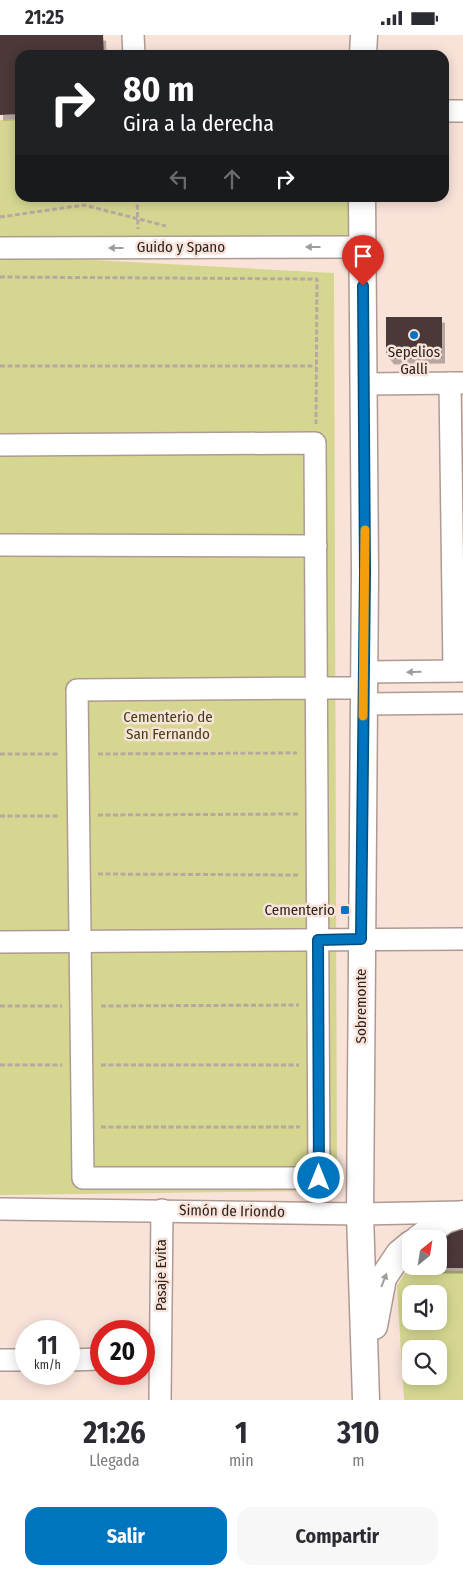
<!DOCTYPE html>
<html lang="es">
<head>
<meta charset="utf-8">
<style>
  :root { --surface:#fff; --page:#f7f7f7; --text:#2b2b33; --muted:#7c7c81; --accent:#0075bf }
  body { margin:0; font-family:"Fira Sans Condensed",sans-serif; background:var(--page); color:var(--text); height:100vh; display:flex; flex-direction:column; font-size:19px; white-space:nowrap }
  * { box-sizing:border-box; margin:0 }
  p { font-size:16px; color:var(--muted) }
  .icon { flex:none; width:28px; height:28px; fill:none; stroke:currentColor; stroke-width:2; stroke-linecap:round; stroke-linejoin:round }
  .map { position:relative; height:1365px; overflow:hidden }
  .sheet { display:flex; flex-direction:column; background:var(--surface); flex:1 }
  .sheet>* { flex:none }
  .hud { position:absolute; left:15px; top:15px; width:434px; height:152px; border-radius:15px; box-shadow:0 2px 12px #0003; background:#202124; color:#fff; overflow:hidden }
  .needle { width:32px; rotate:30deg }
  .controls { position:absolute; left:402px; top:1195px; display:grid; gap:10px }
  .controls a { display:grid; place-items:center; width:45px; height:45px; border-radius:10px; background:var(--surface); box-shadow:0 2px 12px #0003; font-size:25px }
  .speed { position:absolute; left:15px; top:1285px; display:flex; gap:10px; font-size:25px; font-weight:700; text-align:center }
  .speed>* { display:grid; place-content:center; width:65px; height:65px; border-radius:50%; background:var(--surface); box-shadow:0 2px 12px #0003; line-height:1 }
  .speed small { font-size:12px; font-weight:400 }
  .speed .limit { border:8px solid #d22; background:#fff; color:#111 }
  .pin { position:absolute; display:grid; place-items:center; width:42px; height:42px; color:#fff; margin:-51px -21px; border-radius:50% 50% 50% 0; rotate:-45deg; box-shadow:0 0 5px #0007 }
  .pin .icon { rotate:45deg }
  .me { position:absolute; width:55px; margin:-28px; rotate:0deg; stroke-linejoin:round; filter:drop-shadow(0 0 4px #0008) }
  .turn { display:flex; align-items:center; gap:18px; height:105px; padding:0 25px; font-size:22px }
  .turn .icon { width:65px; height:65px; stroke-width:2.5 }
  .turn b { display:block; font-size:35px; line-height:42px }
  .lanes { display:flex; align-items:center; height:48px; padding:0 25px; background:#0003; justify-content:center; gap:25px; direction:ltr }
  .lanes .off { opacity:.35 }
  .eta { display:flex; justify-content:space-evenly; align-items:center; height:85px; text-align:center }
  .eta b { font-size:30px; font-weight:700; line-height:35px }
  .action { display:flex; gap:10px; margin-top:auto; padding:10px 25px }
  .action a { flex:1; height:58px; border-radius:15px; background:var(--accent); color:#fff; font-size:20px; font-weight:700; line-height:58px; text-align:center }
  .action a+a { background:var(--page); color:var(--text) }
  .status { display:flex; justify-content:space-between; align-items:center; height:35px; padding:0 25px; background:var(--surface); direction:ltr }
  .status svg { height:14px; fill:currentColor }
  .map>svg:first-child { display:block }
</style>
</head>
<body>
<div class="status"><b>21:25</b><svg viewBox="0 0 49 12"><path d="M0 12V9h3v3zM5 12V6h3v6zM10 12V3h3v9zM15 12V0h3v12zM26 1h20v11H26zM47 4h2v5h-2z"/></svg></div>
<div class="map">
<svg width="463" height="1365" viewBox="0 0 463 1365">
  <defs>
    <filter id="shadow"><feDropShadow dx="3" dy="5.5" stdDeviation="0" flood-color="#0004"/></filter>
  </defs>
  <rect width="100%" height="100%" fill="#f9e3d9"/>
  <g fill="#d5d791" fill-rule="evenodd">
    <polygon points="0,85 20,85 20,162 352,163 353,212 0,213"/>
    <polygon points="0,220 334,238 337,1143 325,1156 0,1160"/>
    <path d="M 407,1235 L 463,1236 L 463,1365 L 404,1365 L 397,1251 ZM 411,1259 L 439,1259 L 439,1286 L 411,1286 ZM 411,1314 L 439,1314 L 439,1341 L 411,1341 Z"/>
  </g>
  <g fill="#4b3739" filter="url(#shadow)">
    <polygon points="0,0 103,0 104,20 20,20 20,79 0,80"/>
    <polygon points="386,282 442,282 442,323 391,324 386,317"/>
    <polygon points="445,1195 463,1195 463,1233 439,1233 439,1204"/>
  </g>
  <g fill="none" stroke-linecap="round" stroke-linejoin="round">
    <g stroke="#af9a91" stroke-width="24">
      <g id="minor">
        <polyline points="133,0 134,20"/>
        <polyline points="444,76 463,76"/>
        <polyline points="0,213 362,212"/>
        <polyline points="450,348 454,636"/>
        <polyline points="365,349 463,348"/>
        <path d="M 0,410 L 315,408 C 317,653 319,898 319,1143 L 83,1143 L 77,655 L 317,653 L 364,653"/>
        <polyline points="0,510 316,511"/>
        <polyline points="363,637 463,636"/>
        <polyline points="364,669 463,668"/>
        <polyline points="0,907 463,904"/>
        <polyline points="0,1174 360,1179 462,1177"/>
        <polyline points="0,1325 26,1325"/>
        <polyline points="69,1325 101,1324"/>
        <polyline points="160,1365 162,1175"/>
      </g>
    </g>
    <g stroke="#af9a91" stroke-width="29">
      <g id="major">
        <polyline points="363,20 364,0"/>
        <polyline points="362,162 365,537 360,1179 366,1365"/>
        <polyline points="418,1204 445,1185 463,1179"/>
        <polyline points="374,1291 383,1243 399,1219 411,1209"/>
      </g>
    </g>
    <g stroke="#b9a89f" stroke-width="3" stroke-dasharray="5 2.5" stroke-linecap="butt">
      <polyline points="137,162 138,194"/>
      <polyline points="0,182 84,170 166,191"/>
      <polyline points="0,242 317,244 316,389"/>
      <polyline points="0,331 316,331"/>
      <polyline points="0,719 59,719"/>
      <polyline points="98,719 297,718"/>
      <polyline points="98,780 299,779"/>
      <polyline points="0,781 59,781"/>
      <polyline points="98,839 299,840"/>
      <polyline points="0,971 62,971"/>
      <polyline points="101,971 299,970"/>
      <polyline points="0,1030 62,1030"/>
      <polyline points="101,1030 299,1030"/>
      <polyline points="101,1092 300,1092"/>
    </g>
    <use href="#minor" stroke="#fff" stroke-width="21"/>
    <use href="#major" stroke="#fff" stroke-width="26"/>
  </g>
  <defs><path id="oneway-solid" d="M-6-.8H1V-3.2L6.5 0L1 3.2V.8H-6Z" transform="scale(1.25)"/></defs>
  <g fill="#a09c9a">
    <use href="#oneway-solid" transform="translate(313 212) rotate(180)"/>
    <use href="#oneway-solid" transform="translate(116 213) rotate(180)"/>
    <use href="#oneway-solid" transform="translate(414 637) rotate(179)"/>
    <use href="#oneway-solid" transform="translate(384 1245) rotate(-69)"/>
  </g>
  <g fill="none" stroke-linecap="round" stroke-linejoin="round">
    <g stroke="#004c7c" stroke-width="12">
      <polyline id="route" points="319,1143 318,905 361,904 365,537 363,251"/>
    </g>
    <use href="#route" stroke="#0075bf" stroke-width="9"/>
    <polyline stroke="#f59e0b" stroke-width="9" points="363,681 365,495"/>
  </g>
  <g fill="#0075bf" stroke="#f9e3d9" stroke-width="2">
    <circle cx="414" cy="300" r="5"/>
    <rect x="340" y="870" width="10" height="10" rx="2.5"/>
  </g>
  <g text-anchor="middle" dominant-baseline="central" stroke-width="5" stroke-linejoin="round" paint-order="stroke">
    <g font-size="15" fill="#2b231f" stroke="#f9e3d9">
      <text x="181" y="212">Guido y Spano</text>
      <text transform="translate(361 971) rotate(-90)">Sobremonte</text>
      <text transform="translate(232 1176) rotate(1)">Simón de Iriondo</text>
      <text transform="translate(161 1240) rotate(-90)">Pasaje Evita</text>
    </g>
    <g font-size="15" fill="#2b231f" stroke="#f9e3d9">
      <text x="414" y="317">Sepelios<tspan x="414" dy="17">Galli</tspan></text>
      <text x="335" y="875" text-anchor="end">Cementerio</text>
    </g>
    <g font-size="15" fill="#414118" stroke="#f9e3d9">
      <text x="168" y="682">Cementerio de<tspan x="168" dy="17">San Fernando</tspan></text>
    </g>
  </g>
</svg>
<div class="controls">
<a><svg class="needle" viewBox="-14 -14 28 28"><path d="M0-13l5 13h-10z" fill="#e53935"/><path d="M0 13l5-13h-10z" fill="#7c7c81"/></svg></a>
<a><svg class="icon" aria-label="sound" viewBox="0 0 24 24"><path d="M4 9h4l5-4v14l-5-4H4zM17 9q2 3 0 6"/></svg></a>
<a><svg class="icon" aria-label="search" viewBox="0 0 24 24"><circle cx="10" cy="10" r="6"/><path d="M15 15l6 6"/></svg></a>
</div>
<div class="speed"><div>11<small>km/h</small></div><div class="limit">20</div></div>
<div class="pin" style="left:363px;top:251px;background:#d93025"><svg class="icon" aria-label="arrive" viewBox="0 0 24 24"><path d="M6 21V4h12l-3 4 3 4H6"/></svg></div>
<svg class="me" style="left:319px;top:1143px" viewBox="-20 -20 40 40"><circle r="17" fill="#0075bf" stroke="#fff" stroke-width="3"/><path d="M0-11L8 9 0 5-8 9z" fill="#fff"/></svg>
<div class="hud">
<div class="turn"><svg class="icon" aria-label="right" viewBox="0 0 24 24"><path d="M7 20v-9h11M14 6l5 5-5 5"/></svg><div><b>80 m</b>Gira a la derecha</div></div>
<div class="lanes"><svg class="icon off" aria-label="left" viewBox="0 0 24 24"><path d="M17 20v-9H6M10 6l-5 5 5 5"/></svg><svg class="icon off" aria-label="ahead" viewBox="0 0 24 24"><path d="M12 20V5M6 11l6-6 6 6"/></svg><svg class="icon" aria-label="right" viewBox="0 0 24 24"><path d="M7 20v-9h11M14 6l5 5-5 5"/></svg></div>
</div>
</div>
<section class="sheet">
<div class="eta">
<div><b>21:26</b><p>Llegada</p></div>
<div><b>1</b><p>min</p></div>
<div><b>310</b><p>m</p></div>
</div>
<div class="action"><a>Salir</a><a>Compartir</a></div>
</section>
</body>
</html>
